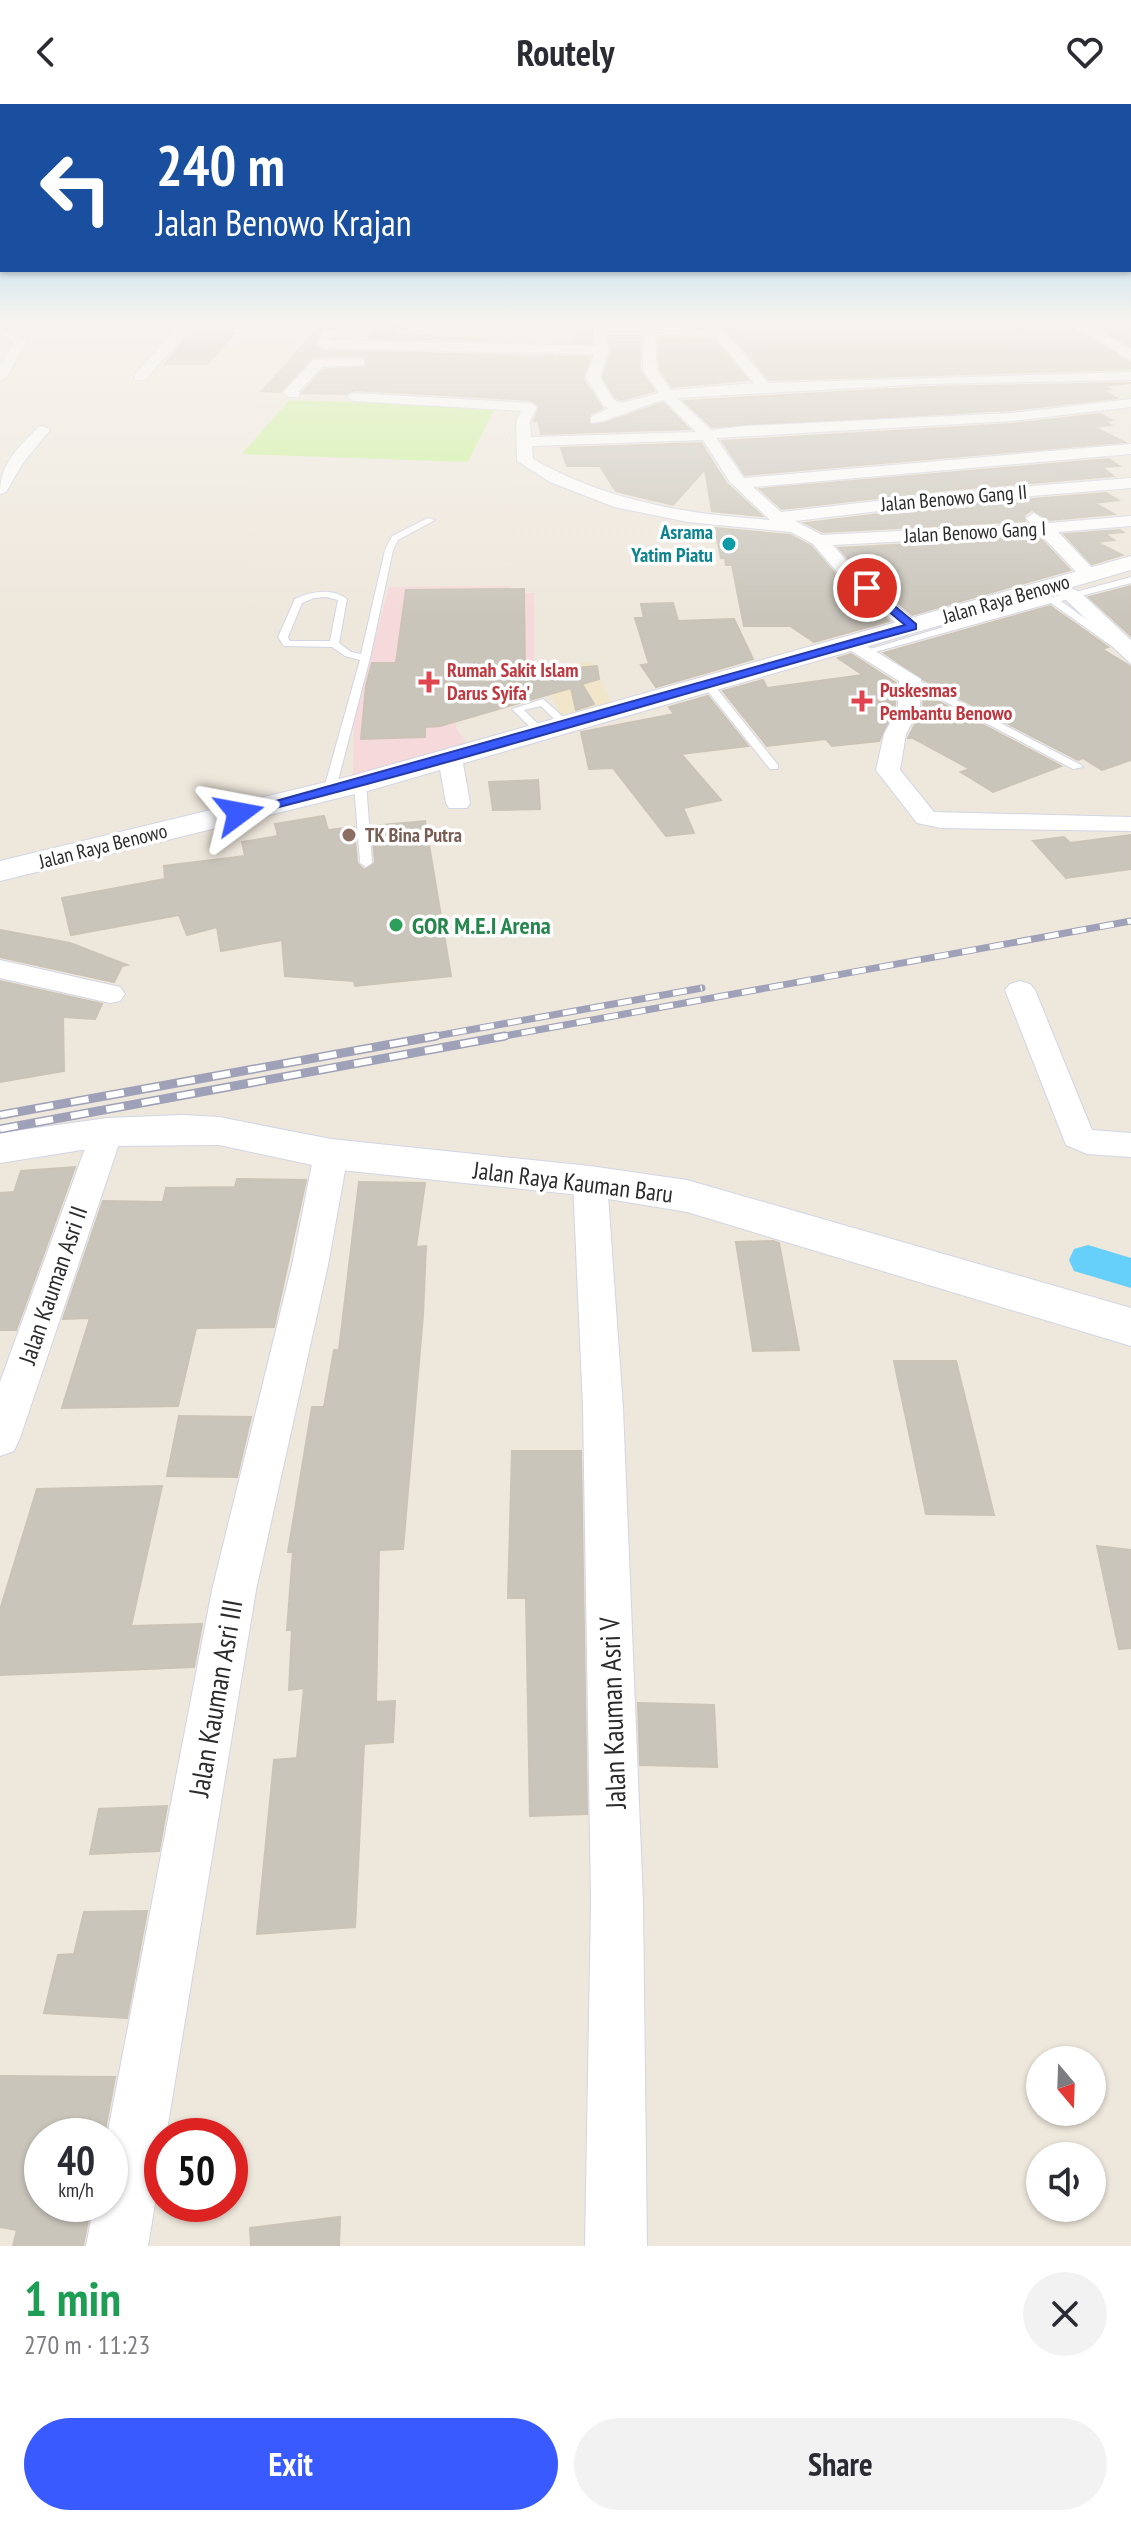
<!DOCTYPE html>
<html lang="en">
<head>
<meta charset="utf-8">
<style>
  :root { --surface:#fff; --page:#f2f2f3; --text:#2b2b33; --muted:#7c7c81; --accent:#395aff }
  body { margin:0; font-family:"PT Sans Narrow",sans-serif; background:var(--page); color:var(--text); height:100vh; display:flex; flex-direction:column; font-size:30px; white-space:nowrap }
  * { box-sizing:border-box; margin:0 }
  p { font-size:26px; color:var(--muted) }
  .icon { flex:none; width:44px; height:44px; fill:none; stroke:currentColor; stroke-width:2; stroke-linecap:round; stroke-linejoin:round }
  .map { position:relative; height:2142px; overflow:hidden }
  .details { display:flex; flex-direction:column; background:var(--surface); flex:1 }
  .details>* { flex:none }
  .hud { position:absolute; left:0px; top:0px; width:1132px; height:168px; box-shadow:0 2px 6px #0004; background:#1a4fa0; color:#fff; overflow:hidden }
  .needle { width:52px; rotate:161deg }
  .tools { position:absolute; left:1026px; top:1942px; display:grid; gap:16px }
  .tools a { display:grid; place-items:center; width:80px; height:80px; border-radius:50%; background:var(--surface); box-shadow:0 2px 6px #0004; font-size:40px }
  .speed { position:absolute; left:24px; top:2014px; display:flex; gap:16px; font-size:40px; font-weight:700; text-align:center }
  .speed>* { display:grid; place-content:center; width:104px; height:104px; border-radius:50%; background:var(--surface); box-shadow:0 2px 6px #0004; line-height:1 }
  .speed small { font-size:20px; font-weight:400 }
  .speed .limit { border:12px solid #d22; background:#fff; color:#111 }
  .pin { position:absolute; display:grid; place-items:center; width:68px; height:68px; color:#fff; margin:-34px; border:4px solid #fff; border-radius:50%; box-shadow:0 2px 8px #0007 }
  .me { position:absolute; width:88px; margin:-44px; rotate:77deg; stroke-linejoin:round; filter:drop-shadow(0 0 6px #0008) }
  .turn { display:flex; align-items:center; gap:28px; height:168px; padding:0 24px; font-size:36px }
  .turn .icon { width:104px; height:104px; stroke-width:2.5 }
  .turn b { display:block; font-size:56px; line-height:68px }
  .round { display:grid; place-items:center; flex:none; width:84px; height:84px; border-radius:42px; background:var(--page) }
  .summary { display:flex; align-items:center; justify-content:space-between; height:136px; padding:0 24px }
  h1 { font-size:48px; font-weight:600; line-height:60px; color:#1e9e55 }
  .cta { display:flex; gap:16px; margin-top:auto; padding:16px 24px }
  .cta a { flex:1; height:92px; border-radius:48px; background:var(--accent); color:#fff; font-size:32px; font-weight:600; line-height:92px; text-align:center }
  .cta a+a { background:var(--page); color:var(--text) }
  header { display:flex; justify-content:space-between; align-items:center; height:104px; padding:0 24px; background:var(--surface); font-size:36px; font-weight:600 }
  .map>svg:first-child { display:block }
</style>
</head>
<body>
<header><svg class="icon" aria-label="back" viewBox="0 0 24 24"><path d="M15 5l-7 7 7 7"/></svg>Routely<svg class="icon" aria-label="heart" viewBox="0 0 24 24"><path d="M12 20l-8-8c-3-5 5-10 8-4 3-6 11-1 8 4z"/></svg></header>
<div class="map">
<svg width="1131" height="2142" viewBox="0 0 1131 2142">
  <rect width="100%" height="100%" fill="#eee7dc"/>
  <polygon fill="#f1e5ca" points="593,558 612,600 561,611 539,564"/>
  <polygon fill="#f6d9da" points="511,482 511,489 534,489 534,577 454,580 456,624 471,645 353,675 354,613 389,483"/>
  <polygon fill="#c6f28f" points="289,296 495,303 468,358 242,350"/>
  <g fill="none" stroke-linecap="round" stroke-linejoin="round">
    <polygon fill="#66d0fa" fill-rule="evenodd" points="1088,1141 1131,1154 1131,1184 1074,1167 1069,1156 1074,1145"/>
  </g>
  <g fill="#c9c5bb" stroke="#cac3b6" stroke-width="2">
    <polygon points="325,216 359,216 357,222 320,225 315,241 324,247 590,253 583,275 602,304 590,310 589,321 605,319 663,299 689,325 541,330 538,316 534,317 540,302 530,296 354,286 346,290 302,289 323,266 366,263 366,253 360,251 313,253 280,288 262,287"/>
    <polygon points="377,216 401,216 393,227 396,227 395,230 488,236 370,234"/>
    <polygon points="580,216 630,216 639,218 639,220 599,220 590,227 592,239 575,239"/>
    <polygon points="897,216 921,216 930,224 939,216 978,219 1059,216 1131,259 1131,265 769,276 725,223 760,224 761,227 808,225 811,228 909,224"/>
    <polygon points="1131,221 1131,242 1098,223"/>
    <polygon points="196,229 235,229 207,260 165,260 187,232"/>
    <polygon points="609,234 640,234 640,266 654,287 621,296 615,293 603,273 611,247"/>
    <polygon points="658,234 714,235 748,276 672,283 660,265"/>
    <polygon points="1131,279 1103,282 1110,285 1102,286 1116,294 1011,306 712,323 684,297 926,283"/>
    <polygon points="1100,310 1112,316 1103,317 1111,321 1094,323 1124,338 745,371 722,337 1011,320"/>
    <polygon points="701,339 726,379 762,412 712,407 705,365 673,401 616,387 600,362 567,362 561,344"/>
    <polygon points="1109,355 1119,362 1102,363 1113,372 946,386 782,405 760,385"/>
    <polygon points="1106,389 1118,396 1094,399 1114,410 1050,416 1032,406 1024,411 1025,417 823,428 805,419 946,402"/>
    <polygon points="715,424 790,431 811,442 836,471 889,517 814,538 790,522 744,522 732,461 726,461 725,454 721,454"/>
    <polygon points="1120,426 1123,428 1105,430 1114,436 1096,438 1122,451 1092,460 1064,430"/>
    <polygon points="1039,433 1070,466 912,511 852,459 839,444"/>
    <polygon points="1131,482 1131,532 1089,493"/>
    <polygon points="524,485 525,569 597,562 599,575 582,580 594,600 576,606 571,584 440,622 425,623 425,633 361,635 366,582 372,559 396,559 406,486"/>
    <polygon points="673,499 678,517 734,515 753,555 656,583 641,561 649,560 635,514 644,514 641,500"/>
    <polygon points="1050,502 1108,543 1102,545 1131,563 1131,656 1102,666 1083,654 1078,656 924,576 884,549"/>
    <polygon points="851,550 896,579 895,603 879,637 832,642 826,635 767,642 723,587 763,576 767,584 863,571 838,554"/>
    <polygon points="924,590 1061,662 993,688 961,668 970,665 913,634 908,634 923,605"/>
    <polygon points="708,592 748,642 681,650 721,696 683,704 694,729 666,732 613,664 589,665 581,628 674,610 669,603"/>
    <polygon points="538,676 540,705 493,706 489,678"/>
    <polygon points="324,712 328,726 354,723 357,759 364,766 375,759 372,722 425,717 451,872 355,882 354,877 285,872 282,836 221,847 217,823 187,831 179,811 71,831 62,794 165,775 164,762 245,752 242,738 278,732 275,720"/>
    <polygon points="1131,731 1131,765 1066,774 1033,737 1064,733 1070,739"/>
    <polygon points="0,826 70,839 127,861 122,862 114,878 0,853"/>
    <polygon points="0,877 102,900 95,915 63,913 64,967 0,978"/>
    <polygon points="75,1063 16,1226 0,1226 0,1089 14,1088 21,1067"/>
    <polygon points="237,1075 306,1076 274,1223 196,1224 178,1302 62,1304 90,1214 63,1215 103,1097 163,1098 166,1084 235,1083"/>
    <polygon points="359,1078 425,1079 416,1143 426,1142 423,1211 403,1445 379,1446 376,1598 395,1597 393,1638 364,1640 355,1823 257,1830 274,1656 297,1654 304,1584 289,1586 292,1526 287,1526 293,1448 288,1448 312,1303 324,1303 334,1246 339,1246"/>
    <polygon points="773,1137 779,1139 799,1246 753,1247 736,1138"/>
    <polygon points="894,1257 956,1257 994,1411 926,1410"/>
    <polygon points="179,1312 251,1313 237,1373 167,1372"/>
    <polygon points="512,1347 581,1347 587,1710 530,1712 526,1494 508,1494"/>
    <polygon points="162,1382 131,1522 202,1520 194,1563 0,1571 0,1506 37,1385"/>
    <polygon points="1097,1442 1131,1446 1131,1544 1119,1545"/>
    <polygon points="638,1599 714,1601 717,1663 640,1661"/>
    <polygon points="167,1702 159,1747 90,1750 99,1705"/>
    <polygon points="147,1807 127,1914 44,1909 58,1851 74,1850 84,1808"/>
    <polygon points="0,1972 115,1973 104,2032 42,2032 42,2103 90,2106 83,2142 13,2142 17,2126 0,2123"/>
    <polygon points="340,2113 339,2142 251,2142 250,2124"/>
  </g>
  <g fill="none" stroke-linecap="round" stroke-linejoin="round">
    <g stroke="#d1d5e5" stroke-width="2">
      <g id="service">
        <path d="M 428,414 L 435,416 L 398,436 L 393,446 L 370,554 L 335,688 L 325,690 L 323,688 L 360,556 L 345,552 L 332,543 L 284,542 L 278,533 L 295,495 C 312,487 332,484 347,495 L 339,539 L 351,548 L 361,550 L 385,446 L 392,432 ZM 326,493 L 338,496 L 330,537 L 290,537 L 288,533 L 302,499 L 314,494 Z"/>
        <polygon points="1131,473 1131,479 1061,497 1119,539 1131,551 1131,560 1113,543 1051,499 868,550 860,548 1034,496 1068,490"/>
        <polygon points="910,572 1081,661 1083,663 1073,665 906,577 905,575"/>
        <polygon points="702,576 710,576 778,661 778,665 770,665 702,580"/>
        <polygon points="543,595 569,618 569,622 561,622 541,602 524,606 546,628 537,630 512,605"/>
        <polygon points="360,676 366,679 372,759 366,763 360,759 354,679"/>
      </g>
    </g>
    <g stroke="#d1d5e5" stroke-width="2">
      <g id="minor">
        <polygon points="184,216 197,216 145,276 135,276 135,270"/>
        <path d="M 362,216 L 374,216 L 368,232 L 331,234 L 331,236 L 595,242 L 593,227 L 599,223 L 709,224 L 702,216 L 715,216 L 768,279 L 1131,268 L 1131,276 L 926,280 L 677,294 L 711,326 L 745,322 L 1011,309 L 1131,295 L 1131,303 L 1011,317 L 716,334 L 744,374 L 1131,340 L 1131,350 L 753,383 L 781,408 L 946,389 L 1131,374 L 1131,384 L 946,399 L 795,417 L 822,431 L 1031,420 L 1026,414 L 1034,409 L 1049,419 L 1131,412 L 1131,422 L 1058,428 L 1099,471 L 1090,477 L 1083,475 L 1040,430 L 833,441 L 850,461 L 922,523 L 912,529 L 905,527 L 838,469 L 813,440 L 791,428 L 688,418 L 614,403 L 550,378 L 517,357 L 516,318 L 521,307 L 354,297 L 347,293 L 354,289 L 530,299 L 537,303 L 530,318 L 531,333 L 696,328 L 664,296 C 647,300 601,320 591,319 L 591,313 L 609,304 L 603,301 L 586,273 L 594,250 L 324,244 L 318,240 L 322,227 L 359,225 ZM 606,231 L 643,231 L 643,266 L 659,289 L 621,299 L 613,295 L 600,273 L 608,246 ZM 655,231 L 715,232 L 754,279 L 671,286 L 657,266 ZM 703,336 L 729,377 L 770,416 C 685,410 607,397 533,355 L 532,342 Z"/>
        <polygon points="924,216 936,216 936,217 930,221"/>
        <polygon points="0,223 27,236 7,273 0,277 0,262 14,237 0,231"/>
        <polygon points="359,254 364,255 364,261 322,263 299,287 299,293 289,293 283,288 313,256"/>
        <path d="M 43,322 L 50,326 L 23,359 L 6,388 L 0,390 C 0,358 18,345 38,323 Z"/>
        <polygon points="1052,476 1080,488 1131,536 1131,553 1124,551 1066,496 1043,482"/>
        <polygon points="852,533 921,575 920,604 906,630 900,666 934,708 1131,713 1131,727 941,724 917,719 876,666 884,630 898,604 899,577 845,543 842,539"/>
        <polygon points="450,647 458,649 462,654 470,699 467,704 449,704 446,699 438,654 442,649"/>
        <polygon points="0,856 120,883 125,890 120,897 110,899 0,874"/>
        <polygon points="1020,877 1030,880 1035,886 1092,1026 1131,1029 1131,1053 1087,1050 1066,1041 1005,886 1010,880"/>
        <polygon points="107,1016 119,1020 123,1028 20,1334 14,1347 0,1352 0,1278 91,1028 95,1020"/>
        <polygon points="331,1038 343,1041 348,1050 328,1161 256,1486 166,2032 162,2032 162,2057 148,2142 86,2142 94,2100 110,2100 110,2032 107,2032 212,1486 292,1161 314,1050 319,1041"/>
        <polygon points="590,1064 602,1068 607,1077 623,1304 643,1798 647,2142 585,2142 591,1798 583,1304 573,1077 578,1068"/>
      </g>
    </g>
    <g stroke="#d1d5e5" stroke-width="2">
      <g id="tertiary">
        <polygon points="1062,216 1080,216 1131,245 1131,256"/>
        <polygon points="183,1011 219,1013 331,1035 590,1062 687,1076 1131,1204 1131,1242 687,1108 590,1092 331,1065 219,1041 107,1042 0,1059 0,1029 107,1014"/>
      </g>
    </g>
    <g stroke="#d1d5e5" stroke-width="2">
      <polygon id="secondary" points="1131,452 1131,466 371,686 0,777 0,757 351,672"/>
    </g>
    <use href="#service" fill="#fff" fill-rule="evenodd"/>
    <use href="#minor" fill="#fff" fill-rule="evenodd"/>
    <use href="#tertiary" fill="#fff" fill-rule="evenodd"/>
    <use href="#secondary" fill="#fff" fill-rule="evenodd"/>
    <g stroke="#9ea1b7" stroke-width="7">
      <g id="rail-far1">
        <polyline points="425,934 702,884"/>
        <polyline points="494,934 1131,817"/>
      </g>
    </g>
    <g stroke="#9ea1b7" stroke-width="9">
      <g id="rail">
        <polyline points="0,1011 436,932"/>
        <polyline points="0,1025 505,932"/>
      </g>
    </g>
    <use href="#rail-far1" stroke="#fff" stroke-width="5" stroke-dasharray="14" stroke-linecap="butt"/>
    <use href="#rail" stroke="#fff" stroke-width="6" stroke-dasharray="18" stroke-linecap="butt"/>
  </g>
  <linearGradient id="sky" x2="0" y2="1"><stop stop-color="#74bfef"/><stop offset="0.42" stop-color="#f7f4ef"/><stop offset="1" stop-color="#f7f4ef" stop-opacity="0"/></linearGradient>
  <rect width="1131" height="516" fill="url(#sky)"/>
  <path fill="#395aff" stroke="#253aa6" stroke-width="2" d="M 863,482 L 871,482 L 916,520 L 916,525 C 690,586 467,657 239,713 L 233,709 L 905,521 L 863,486 Z"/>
  <circle fill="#0f9aa8" stroke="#fff" stroke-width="3" cx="729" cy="440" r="8"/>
  <g fill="#e0444e" stroke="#fff" stroke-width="3">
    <path d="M425 566h8v8h8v8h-8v8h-8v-8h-8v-8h8z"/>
    <path d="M858 585h8v8h8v8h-8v8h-8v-8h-8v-8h8z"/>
  </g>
  <circle fill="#8d6e63" stroke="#fff" stroke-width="3" cx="349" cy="731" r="8"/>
  <circle fill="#2e9e5b" stroke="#fff" stroke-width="3" cx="396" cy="821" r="8"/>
  <g text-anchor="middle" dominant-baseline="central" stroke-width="7" stroke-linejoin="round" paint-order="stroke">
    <g font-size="20" fill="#2b2b2b" stroke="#fff">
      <text transform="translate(954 394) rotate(-5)">Jalan Benowo Gang II</text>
      <text transform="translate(975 428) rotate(-3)">Jalan Benowo Gang I</text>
      <text transform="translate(1006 495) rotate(-16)">Jalan Raya Benowo</text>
      <text transform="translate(103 742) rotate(-14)">Jalan Raya Benowo</text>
    </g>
    <g font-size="20" font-weight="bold" fill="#0d838f" stroke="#fff" text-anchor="end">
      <text x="713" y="428">Asrama<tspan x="713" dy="23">Yatim Piatu</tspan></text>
    </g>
    <g font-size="20" font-weight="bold" fill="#be3a42" stroke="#fff" text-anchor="start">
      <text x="447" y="566">Rumah Sakit Islam<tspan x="447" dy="23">Darus Syifa'</tspan></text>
      <text x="880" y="586">Puskesmas<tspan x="880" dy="23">Pembantu Benowo</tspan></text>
    </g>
    <g font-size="20" font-weight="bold" fill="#785e54" stroke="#fff" text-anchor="start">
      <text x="365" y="731">TK Bina Putra</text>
    </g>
    <g font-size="24" font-weight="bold" fill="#27864d" stroke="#fff" text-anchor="start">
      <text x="412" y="821">GOR M.E.I Arena</text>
    </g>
    <g font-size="24" fill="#2b2b2b" stroke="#fff">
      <text transform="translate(573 1078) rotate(7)">Jalan Raya Kauman Baru</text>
      <text transform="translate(53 1181) rotate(-71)">Jalan Kauman Asri II</text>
    </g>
    <g font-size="28" fill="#2b2b2b" stroke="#fff">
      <text transform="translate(215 1594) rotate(-80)">Jalan Kauman Asri III</text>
      <text transform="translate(612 1609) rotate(-92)">Jalan Kauman Asri V</text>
    </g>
  </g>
</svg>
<div class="tools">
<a><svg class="needle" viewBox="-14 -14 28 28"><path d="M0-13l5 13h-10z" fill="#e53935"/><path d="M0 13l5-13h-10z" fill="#7c7c81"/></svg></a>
<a><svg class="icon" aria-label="sound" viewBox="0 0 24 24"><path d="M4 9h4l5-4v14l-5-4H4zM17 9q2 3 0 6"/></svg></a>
</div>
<div class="speed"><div>40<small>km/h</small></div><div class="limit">50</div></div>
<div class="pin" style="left:867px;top:484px;background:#d93025"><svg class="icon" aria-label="arrive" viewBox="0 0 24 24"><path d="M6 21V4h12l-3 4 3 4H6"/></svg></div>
<svg class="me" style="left:239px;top:709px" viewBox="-20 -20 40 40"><path d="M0-17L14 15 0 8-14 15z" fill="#395aff" stroke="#fff" stroke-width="4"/></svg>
<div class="hud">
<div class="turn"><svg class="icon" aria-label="left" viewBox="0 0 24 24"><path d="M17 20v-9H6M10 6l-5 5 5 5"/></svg><div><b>240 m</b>Jalan Benowo Krajan</div></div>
</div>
</div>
<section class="details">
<div class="summary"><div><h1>1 min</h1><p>270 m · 11:23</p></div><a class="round"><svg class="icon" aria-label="close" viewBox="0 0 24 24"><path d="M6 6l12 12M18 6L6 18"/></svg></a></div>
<div class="cta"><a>Exit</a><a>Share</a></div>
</section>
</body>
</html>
